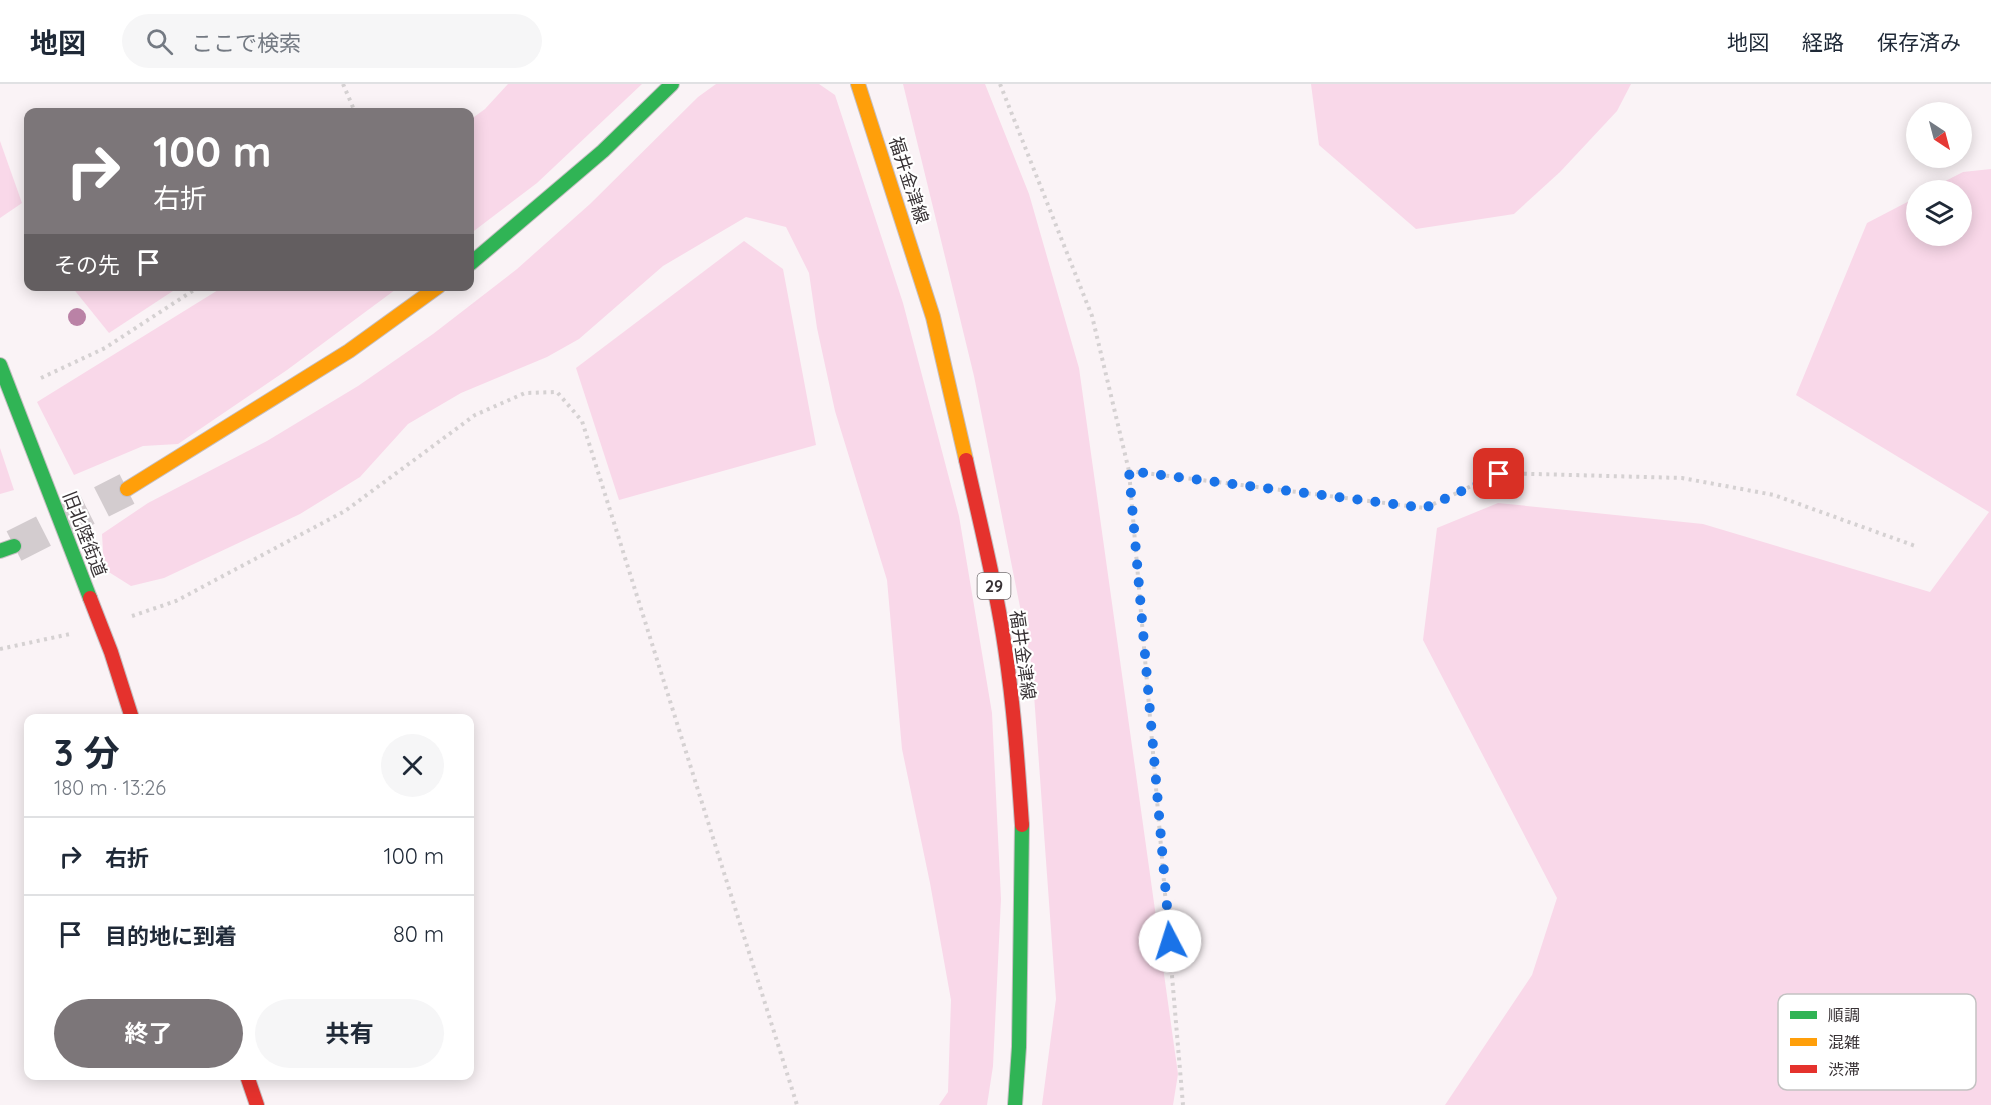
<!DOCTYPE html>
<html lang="ja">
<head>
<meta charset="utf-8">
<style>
  :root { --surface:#fff; --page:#f6f6f7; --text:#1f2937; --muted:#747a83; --line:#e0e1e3; --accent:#7c7679 }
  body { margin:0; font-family:Quicksand,"Noto Sans JP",sans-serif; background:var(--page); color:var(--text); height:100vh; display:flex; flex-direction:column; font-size:22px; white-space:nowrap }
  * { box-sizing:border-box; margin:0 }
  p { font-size:20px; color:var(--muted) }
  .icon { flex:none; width:33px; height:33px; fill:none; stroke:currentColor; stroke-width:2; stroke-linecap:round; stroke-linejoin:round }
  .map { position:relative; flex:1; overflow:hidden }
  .side { position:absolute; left:24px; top:630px; width:450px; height:366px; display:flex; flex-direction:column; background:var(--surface); border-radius:12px; box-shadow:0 3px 15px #0003 }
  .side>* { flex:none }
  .top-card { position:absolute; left:24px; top:24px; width:450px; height:183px; border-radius:12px; box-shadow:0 3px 15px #0003; background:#7c7679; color:#fff; overflow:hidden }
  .needle { width:39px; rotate:144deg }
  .fabs { position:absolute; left:1906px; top:18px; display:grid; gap:12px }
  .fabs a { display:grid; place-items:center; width:66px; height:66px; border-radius:50%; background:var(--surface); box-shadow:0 3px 15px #0003; font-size:30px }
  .pin { position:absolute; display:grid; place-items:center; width:51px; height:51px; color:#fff; margin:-26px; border-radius:12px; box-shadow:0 3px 9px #0006 }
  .me { position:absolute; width:66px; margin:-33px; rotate:355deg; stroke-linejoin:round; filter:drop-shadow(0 0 4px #0008) }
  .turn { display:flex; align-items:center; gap:21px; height:126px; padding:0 30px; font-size:27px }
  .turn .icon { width:78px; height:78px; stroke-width:2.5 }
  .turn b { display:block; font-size:42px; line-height:51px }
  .then { display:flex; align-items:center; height:57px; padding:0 30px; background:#0003; gap:12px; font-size:22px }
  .round { display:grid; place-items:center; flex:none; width:63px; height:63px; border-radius:32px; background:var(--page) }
  .headline { display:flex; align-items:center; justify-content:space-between; height:102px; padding:0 30px }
  h1 { font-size:36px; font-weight:700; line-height:45px }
  .primary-button { display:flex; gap:12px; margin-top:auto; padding:12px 30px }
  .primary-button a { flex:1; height:69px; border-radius:36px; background:var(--accent); color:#fff; font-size:24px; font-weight:700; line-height:69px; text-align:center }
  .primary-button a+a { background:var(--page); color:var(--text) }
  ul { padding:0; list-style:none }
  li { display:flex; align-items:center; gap:18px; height:78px; padding:0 30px; border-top:2px solid var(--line) }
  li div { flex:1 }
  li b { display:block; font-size:22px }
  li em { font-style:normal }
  header { display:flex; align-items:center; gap:36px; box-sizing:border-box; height:84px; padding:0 30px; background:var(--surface); border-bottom:2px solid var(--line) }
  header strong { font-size:28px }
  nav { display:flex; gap:33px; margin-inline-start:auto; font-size:21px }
  .search { width:420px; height:54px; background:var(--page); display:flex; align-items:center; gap:15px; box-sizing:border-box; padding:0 21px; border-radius:33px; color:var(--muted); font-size:22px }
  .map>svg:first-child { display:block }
</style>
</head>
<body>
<header>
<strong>地図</strong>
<div class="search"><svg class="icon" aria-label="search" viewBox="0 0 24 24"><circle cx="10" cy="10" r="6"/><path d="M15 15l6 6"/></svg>ここで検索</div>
<nav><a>地図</a><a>経路</a><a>保存済み</a></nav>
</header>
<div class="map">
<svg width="1991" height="1021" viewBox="0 0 1991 1021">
  <rect width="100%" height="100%" fill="#faf3f6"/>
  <g fill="#f9d8e9">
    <polygon points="508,0 642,0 537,99 470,150 470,36 485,25"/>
    <polygon points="716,0 819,0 835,11 903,219 959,432 992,629 1001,815 993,982 987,1021 939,1021 948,1008 951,916 930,799 902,665 887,496 835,327 817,244 809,189 786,143 746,133 663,182 579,255 547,273 461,309 408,340 360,393 300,430 164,494 131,502 104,485 102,450 148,419 267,357 358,302 433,250 517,185 590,120 698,13"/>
    <polygon points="903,0 985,0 1029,110 1079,284 1178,990 1173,1021 1042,1021 1056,915 1032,583 974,292"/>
    <polygon points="1311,0 1631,0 1617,27 1560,88 1514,130 1416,145 1319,61"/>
    <polygon points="0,57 22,119 0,134"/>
    <polygon points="1991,85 1991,1021 1445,1021 1532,891 1557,814 1423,556 1437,444 1498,419 1703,440 1930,508 1989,428 1796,311 1867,139 1917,113 1917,152 1962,152 1962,106 1928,106 1963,88"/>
    <polygon points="744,157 783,185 816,361 619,416 576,284"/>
    <polygon points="72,203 179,203 109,249"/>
    <polygon points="223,203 399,203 287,286 178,360 143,362 74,391 37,318"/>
    <polygon points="0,364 14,406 0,410"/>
  </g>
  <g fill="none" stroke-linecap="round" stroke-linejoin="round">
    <polyline stroke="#d3cccf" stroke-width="33" stroke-dasharray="33 16" stroke-linecap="butt" points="14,462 127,405"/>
    <g stroke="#c5bfc2" stroke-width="16">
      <g id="fast">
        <polyline points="470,180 603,67 672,0"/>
        <polyline points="0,281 90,514"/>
        <polyline points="0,467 14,462"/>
        <polyline points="1015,1021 1019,963 1022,741"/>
      </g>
    </g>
    <g stroke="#c5bfc2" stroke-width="16">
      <g id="slow">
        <polyline points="858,0 933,233 966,376"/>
        <polyline points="127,405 349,267 439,202"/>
      </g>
    </g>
    <g stroke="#c5bfc2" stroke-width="16">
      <g id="jam">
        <path d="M 966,376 C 980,439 996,501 1005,564 C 1014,623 1018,682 1022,741"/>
        <polyline points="90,514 111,568 132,634"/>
        <polyline points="247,992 257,1021"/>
      </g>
    </g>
    <g stroke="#d5d1d2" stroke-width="4" stroke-dasharray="3 4.5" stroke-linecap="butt">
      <polyline points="343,0 355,28"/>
      <polyline points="1000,0 1092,232 1129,387 1183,1021"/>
      <polyline points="41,294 105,264 200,202"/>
      <polyline points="1129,387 1425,424 1499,389 1682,394 1774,411 1918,463"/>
      <polyline points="132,532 176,517 345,427 475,331 525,309 557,308 582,337 797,1021"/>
      <polyline points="0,565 70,550"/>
    </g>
    <use href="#fast" stroke="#30b455" stroke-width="14"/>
    <use href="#slow" stroke="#ff9f0a" stroke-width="14"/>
    <use href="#jam" stroke="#e5322d" stroke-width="14"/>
  </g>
  <circle fill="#ba82a6" cx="77" cy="233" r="9"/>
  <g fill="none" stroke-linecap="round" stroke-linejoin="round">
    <polyline stroke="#1a73e8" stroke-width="10" stroke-dasharray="0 18" points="1170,857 1129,387 1425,424 1499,390"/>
  </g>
  <g text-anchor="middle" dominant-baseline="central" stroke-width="4.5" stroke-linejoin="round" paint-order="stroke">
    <rect fill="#fff" stroke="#747072" stroke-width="1.5" x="977.5" y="489" width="33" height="26" rx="4.5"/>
    <g font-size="16" font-weight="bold" fill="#383235">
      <text x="994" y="502">29</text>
    </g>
    <g font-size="18" fill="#383235" stroke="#fff">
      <text transform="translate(909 96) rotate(72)">福井金津線</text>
      <text transform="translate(85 450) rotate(69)">旧北陸街道</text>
      <text transform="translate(1023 571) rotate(82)">福井金津線</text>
    </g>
  </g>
  <rect x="1778" y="910" width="198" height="96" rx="9" fill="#fff" stroke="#c3c2c2" stroke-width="1.5"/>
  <rect x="1790" y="927" width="27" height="8" fill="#30b455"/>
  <rect x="1790" y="954" width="27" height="8" fill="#ff9f0a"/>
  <rect x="1790" y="981" width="27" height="8" fill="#e5322d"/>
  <g font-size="16" fill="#383235">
    <text x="1828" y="937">順調</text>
    <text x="1828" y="964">混雑</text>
    <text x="1828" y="991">渋滞</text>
  </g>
</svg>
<div class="fabs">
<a><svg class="needle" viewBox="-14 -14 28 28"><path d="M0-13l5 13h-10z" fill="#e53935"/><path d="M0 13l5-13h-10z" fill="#747a83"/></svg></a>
<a><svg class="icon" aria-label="layers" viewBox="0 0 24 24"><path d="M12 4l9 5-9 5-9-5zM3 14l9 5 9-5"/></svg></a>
</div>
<div class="pin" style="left:1499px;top:390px;background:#d93025"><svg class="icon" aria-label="arrive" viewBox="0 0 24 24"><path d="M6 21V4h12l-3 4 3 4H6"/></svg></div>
<svg class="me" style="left:1170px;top:857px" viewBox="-20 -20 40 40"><circle r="19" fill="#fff"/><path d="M0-13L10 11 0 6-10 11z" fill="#1a73e8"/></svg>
<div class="top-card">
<div class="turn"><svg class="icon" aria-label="right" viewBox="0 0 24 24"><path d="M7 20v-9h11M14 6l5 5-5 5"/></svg><div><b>100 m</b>右折</div></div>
<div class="then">その先<svg class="icon" aria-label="arrive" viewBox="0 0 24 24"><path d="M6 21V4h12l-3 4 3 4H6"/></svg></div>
</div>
<section class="side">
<div class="headline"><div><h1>3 分</h1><p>180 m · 13:26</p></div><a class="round"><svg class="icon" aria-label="close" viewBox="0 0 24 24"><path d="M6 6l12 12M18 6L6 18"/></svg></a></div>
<ul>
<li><svg class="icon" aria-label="right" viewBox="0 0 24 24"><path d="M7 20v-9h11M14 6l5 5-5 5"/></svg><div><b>右折</b></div><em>100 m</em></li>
<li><svg class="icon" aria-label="arrive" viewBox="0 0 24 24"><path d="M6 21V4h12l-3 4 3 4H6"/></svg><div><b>目的地に到着</b></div><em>80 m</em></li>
</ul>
<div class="primary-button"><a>終了</a><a>共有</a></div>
</section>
</div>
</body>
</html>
